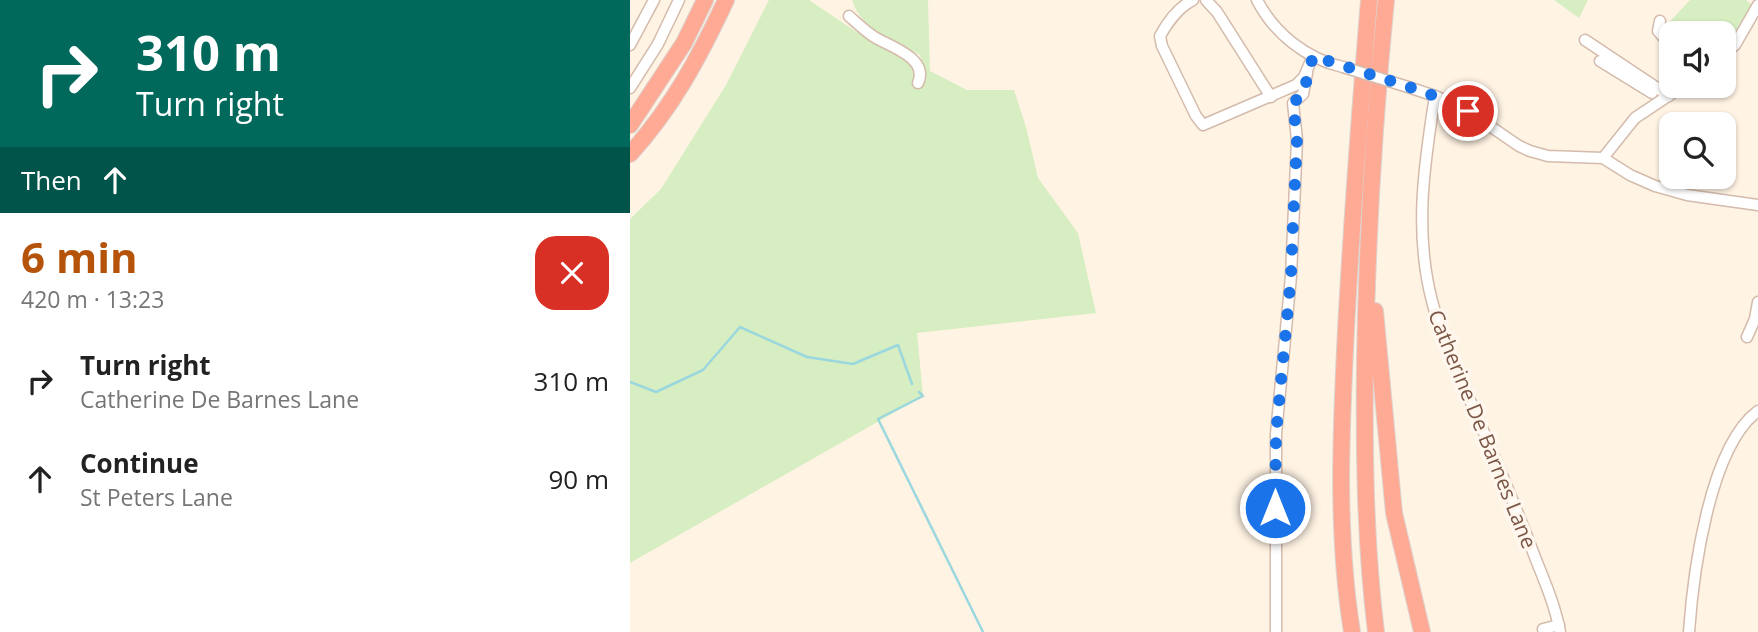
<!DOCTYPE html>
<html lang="en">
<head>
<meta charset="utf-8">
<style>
  :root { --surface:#fff; --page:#f6f6f6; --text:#222; --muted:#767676; --accent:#b45309 }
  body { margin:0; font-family:"Open Sans",sans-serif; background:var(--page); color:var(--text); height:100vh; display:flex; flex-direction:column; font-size:26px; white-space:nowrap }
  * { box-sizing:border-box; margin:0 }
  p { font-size:23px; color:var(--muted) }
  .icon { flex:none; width:38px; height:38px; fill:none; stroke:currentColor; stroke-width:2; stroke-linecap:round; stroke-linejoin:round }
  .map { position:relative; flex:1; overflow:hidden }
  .sheet { display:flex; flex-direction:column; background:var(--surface); width:630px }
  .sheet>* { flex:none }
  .guide { background:#00695c; color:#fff; overflow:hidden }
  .tools { position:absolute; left:1029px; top:21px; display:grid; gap:14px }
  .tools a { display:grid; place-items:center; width:77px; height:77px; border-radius:14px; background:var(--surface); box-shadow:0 2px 5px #0004; font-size:35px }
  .pin { position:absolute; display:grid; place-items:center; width:60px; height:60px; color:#fff; margin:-30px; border:4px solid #fff; border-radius:50%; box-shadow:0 2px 7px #0007 }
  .me { position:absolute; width:77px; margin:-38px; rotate:0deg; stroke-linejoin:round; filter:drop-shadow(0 0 5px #0008) }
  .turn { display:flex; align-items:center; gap:24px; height:147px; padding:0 21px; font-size:32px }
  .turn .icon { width:91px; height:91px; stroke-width:2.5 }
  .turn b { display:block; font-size:49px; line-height:60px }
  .then { display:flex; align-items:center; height:66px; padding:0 21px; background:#0003; gap:14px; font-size:26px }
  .round { display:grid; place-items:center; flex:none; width:74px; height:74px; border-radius:21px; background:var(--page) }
  .overview { display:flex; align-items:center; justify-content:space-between; height:119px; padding:0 21px }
  h1 { font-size:42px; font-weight:700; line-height:52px; color:var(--accent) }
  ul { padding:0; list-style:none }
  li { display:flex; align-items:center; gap:21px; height:98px; padding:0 21px }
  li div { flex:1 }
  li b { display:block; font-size:26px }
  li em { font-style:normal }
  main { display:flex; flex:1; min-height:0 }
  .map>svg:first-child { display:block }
</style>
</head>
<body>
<main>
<section class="sheet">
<div class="guide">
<div class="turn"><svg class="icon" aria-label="right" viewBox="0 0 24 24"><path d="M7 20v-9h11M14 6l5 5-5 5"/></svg><div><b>310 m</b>Turn right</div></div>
<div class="then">Then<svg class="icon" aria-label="ahead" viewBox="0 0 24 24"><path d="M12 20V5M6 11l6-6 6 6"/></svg></div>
</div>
<div class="overview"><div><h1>6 min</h1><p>420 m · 13:23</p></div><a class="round" style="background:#d93025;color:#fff"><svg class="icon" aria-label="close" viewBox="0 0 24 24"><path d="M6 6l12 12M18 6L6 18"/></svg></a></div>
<ul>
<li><svg class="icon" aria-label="right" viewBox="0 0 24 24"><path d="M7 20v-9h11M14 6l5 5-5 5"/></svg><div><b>Turn right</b><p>Catherine De Barnes Lane</p></div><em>310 m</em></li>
<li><svg class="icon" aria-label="ahead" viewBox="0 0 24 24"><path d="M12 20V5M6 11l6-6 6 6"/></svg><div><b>Continue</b><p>St Peters Lane</p></div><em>90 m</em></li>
</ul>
</section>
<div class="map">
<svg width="1128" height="632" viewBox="0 0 1128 632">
  <rect width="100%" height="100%" fill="#fff3e4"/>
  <g fill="#d6eec1">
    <path d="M 139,0 L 179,0 L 228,33 L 294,68 L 290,55 C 265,41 231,30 222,0 L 298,0 L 300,71 L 337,90 L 384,90 L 396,127 L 408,178 L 448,233 L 466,313 L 287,333 L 293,396 L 0,563 L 0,219 L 31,189 L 96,85 Z"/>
    <polygon points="924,0 958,0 949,18"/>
    <polygon points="1060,0 1116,0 1123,6 1103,35 1094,43 1094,33 1041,33 1041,41 1032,30"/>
  </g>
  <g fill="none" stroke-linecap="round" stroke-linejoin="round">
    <g stroke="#9bd7de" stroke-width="2.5">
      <polyline points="0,382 26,392 73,370 110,327 177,357 223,364 268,345 282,384"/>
      <polyline points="289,392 293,396 248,419 353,632"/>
    </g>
    <g stroke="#d4bbab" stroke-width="13">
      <g id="minor">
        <path d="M 563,0 C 549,7 537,23 530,36 L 532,46 L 566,116 L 573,125 L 666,85 L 674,77 L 683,56"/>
        <polyline points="576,0 587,12 641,97"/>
        <path d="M 627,0 C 644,33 676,59 713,67"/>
        <path d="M 219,16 C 228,24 236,32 246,38 C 262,47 299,59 288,83"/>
        <polyline points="1030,21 1028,31 1041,46"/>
        <polyline points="955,40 1039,96"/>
        <polyline points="0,45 24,0"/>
        <polyline points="1094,54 1105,45 1128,5"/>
        <polyline points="970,61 1022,93"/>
        <path d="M 778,87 L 805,96 C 794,165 784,232 802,301 C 811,337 827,370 842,405 C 863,453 884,502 903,552 C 913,578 925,604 930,632"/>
        <polyline points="0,88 28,44 49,0"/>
        <polyline points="805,96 838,111 889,146 900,151 918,156 973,158 1000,175 1025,186 1057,195 1128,205"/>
        <polyline points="973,158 1005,118 1053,86"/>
        <polyline points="1117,337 1125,319 1128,302"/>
        <polyline points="913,629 929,625"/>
        <polyline points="646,632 646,434 661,276 667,140 663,103 673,94 677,73"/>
        <path d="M 1059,632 C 1063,575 1079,447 1128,411"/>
      </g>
    </g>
    <g stroke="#dcd3cf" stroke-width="18">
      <g id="highway">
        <polyline points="0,125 54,43 75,0"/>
        <path d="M 0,154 C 42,108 70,56 96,0"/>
        <polyline points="745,311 764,513 792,632"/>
        <path d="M 722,632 C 706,532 711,430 716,329 C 722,219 730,110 739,0"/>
        <path d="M 746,632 C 735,542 734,452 735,361 C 737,240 744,121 756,0"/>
      </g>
    </g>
    <use href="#minor" stroke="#fff" stroke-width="10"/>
    <use href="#highway" stroke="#ffaa95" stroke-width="16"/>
    <g stroke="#d4bbab" stroke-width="13" stroke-linecap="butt">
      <polyline id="minor-bridge" points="713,67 778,87"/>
    </g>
    <use href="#minor-bridge" stroke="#fff" stroke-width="10"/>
  </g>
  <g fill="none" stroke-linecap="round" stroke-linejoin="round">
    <polyline stroke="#1a73e8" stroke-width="12" stroke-dasharray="0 21.6" points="645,508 646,434 661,276 663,222 667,140 663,103 673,94 683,56 795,92 838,111"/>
  </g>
  <g text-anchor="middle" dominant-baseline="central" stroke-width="7" stroke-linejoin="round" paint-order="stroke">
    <g font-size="21" fill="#7a5646" stroke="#fff7ed">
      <text transform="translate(853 429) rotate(68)">Catherine De Barnes Lane</text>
    </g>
  </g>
</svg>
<div class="tools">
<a><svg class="icon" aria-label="sound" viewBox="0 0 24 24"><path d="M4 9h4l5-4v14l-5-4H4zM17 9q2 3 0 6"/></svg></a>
<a><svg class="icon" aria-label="search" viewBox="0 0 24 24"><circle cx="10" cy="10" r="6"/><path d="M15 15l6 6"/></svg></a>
</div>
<div class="pin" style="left:838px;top:111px;background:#d93025"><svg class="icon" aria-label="arrive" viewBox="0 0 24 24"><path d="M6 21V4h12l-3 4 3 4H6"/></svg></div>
<svg class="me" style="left:645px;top:508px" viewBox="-20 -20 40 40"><circle r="17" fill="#1a73e8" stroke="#fff" stroke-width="3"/><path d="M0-11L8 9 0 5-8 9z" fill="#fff"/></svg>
</div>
</main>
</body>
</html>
